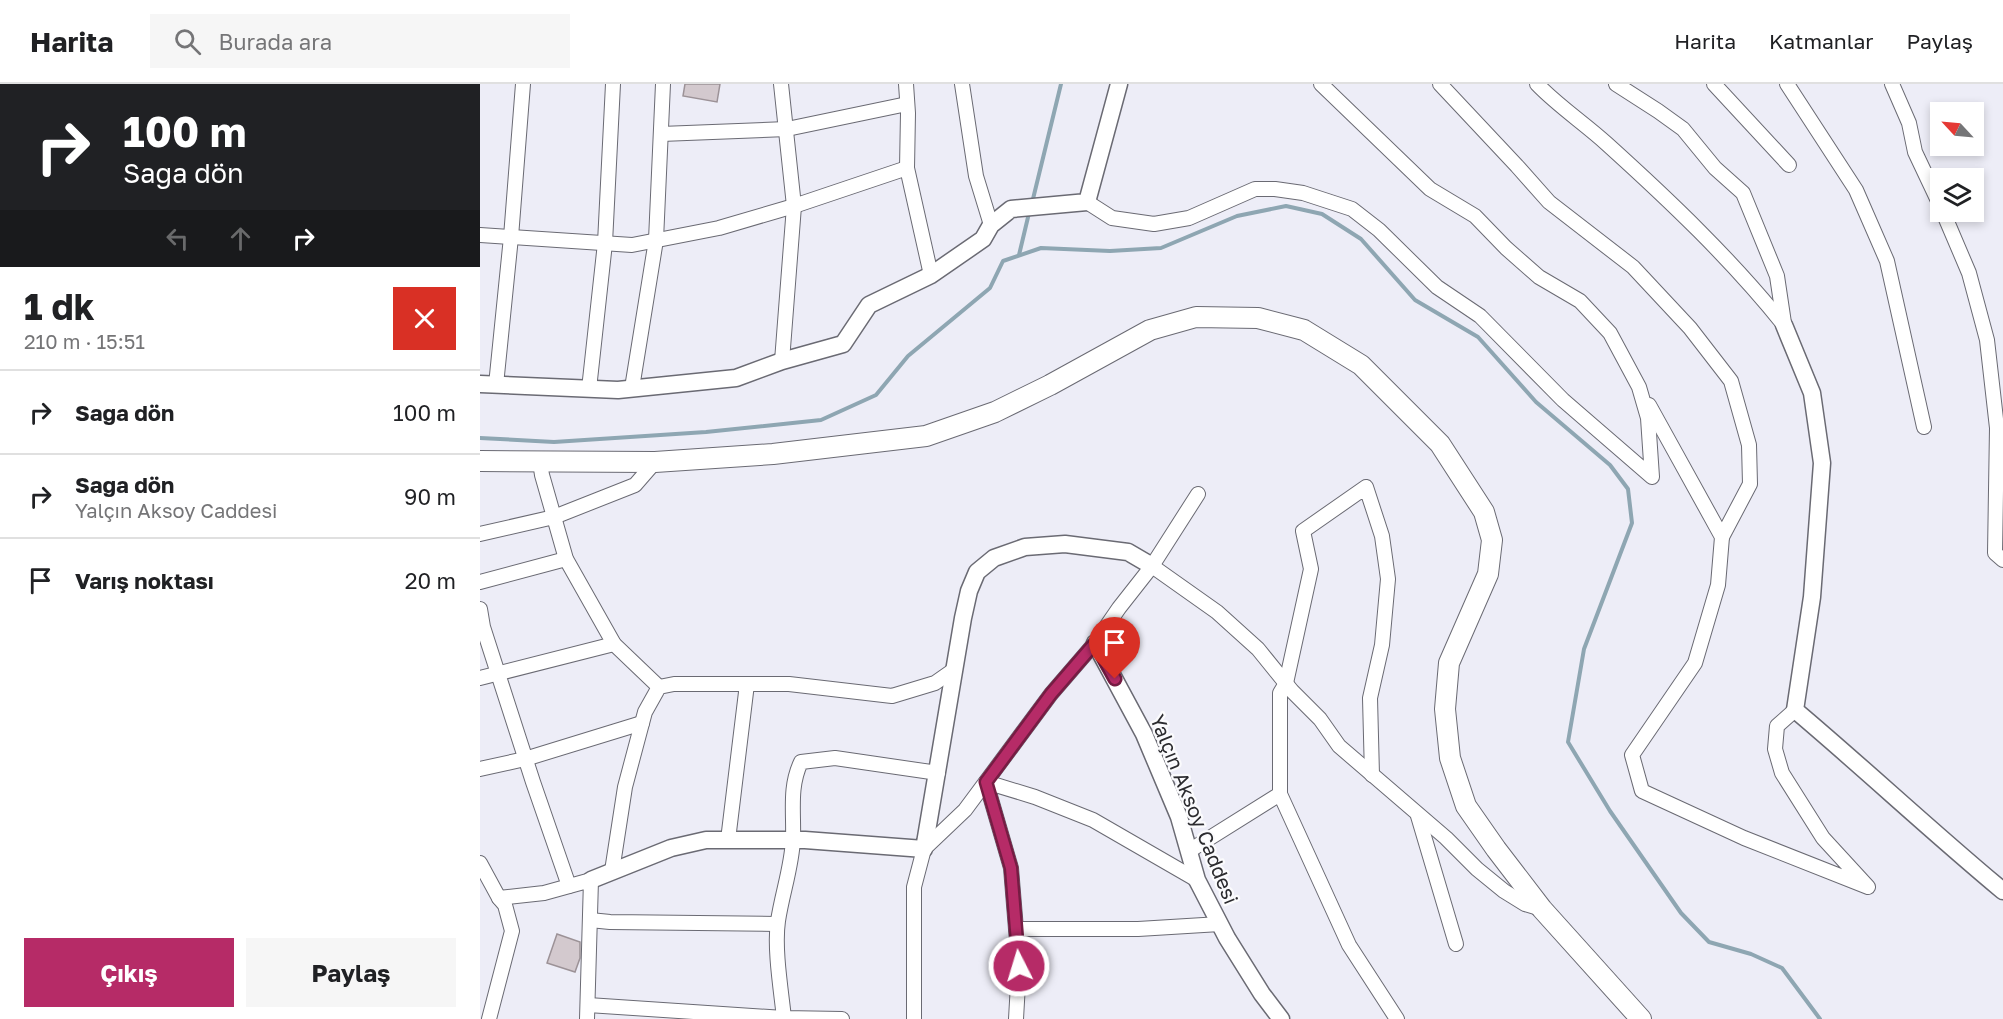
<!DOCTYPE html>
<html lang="tr">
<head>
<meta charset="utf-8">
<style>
  :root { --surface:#fff; --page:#f6f6f6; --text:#202124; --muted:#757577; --line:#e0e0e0; --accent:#b62b67 }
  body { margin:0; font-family:"Golos Text",sans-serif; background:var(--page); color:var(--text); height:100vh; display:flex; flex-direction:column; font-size:22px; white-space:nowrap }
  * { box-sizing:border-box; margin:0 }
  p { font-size:20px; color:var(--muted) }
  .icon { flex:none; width:33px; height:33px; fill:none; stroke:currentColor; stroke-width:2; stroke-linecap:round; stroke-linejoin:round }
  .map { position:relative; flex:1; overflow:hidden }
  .sheet { display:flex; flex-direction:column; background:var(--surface); width:480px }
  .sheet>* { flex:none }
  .banner { background:#202124; color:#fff; overflow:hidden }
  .needle { width:39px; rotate:296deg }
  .tools { position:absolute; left:1450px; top:18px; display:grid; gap:12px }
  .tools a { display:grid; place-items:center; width:54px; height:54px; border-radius:0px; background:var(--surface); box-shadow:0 3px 9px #0003; font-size:30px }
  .pin { position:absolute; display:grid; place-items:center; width:51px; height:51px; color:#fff; margin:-62px -26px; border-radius:50% 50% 50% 0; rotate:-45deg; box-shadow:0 0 6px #0007 }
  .pin .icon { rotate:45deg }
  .me { position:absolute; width:66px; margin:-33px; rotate:355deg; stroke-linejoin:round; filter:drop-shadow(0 0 4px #0008) }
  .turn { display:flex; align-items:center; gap:21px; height:126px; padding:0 24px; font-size:27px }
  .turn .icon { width:78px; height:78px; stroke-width:2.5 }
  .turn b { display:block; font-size:42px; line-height:51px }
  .lanes { display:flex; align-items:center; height:57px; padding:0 24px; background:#0003; justify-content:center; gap:30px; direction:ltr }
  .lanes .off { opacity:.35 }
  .round { display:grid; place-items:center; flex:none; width:63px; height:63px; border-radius:0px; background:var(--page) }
  .summary { display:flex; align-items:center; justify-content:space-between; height:102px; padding:0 24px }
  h1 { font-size:36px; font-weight:700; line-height:45px }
  .button { display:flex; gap:12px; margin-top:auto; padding:12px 24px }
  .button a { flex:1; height:69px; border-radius:0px; background:var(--accent); color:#fff; font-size:24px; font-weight:700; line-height:69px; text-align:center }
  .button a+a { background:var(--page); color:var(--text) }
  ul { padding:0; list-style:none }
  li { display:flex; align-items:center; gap:18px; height:84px; padding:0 24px; border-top:2px solid var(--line) }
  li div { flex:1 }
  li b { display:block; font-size:22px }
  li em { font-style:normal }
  header { display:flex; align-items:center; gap:36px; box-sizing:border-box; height:84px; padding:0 30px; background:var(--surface); border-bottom:2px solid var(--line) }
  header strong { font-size:28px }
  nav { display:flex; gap:33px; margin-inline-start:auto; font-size:21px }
  .search { width:420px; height:54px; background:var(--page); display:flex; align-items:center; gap:15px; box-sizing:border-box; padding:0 21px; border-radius:0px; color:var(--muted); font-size:22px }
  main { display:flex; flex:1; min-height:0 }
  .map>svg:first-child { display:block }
</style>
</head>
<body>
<header>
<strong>Harita</strong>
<div class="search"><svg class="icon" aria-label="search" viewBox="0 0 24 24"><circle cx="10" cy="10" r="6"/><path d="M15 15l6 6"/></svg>Burada ara</div>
<nav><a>Harita</a><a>Katmanlar</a><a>Paylaş</a></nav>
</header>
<main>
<section class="sheet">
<div class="banner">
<div class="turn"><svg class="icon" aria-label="right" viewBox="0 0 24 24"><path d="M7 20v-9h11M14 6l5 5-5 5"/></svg><div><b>100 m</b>Sağa dön</div></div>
<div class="lanes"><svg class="icon off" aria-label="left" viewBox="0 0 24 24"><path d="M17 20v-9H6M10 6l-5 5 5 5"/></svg><svg class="icon off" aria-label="ahead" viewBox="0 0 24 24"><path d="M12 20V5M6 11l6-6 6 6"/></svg><svg class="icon" aria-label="right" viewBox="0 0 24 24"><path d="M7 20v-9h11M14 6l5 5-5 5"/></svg></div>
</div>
<div class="summary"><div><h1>1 dk</h1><p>210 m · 15:51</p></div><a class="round" style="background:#d93025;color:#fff"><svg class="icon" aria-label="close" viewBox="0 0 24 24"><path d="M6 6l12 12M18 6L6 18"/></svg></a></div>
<ul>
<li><svg class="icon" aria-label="right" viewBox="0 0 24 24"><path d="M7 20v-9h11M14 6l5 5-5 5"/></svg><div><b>Sağa dön</b></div><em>100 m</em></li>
<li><svg class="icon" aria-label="right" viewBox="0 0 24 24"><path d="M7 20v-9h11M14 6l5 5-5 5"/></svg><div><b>Sağa dön</b><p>Yalçın Aksoy Caddesi</p></div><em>90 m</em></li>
<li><svg class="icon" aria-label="arrive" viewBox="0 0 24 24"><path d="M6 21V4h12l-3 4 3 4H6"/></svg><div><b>Varış noktası</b></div><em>20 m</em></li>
</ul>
<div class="button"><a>Çıkış</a><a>Paylaş</a></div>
</section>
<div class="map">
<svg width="1523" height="935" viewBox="0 0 1523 935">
  <rect width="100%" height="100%" fill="#ededf7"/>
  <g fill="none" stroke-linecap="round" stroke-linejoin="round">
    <g stroke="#8ea6b2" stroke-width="4">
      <polyline points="552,119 581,0"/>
      <polyline points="539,171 549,129"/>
      <polyline points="0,354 74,358 226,348 341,336 396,311 428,272 510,204 523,177 561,164 630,167 681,164 757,132 806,122 842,130 881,155 935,216 998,253 1056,318 1130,381 1148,405 1152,439 1104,565 1088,658 1130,727 1201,829 1229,858 1271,870 1302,884 1340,935"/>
    </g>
  </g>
  <g fill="#d3c9ce" stroke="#9c9297" stroke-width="1.5">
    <polygon points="205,0 240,0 237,18 203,12"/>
    <polygon points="77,850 100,858 100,874 95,888 67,879"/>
  </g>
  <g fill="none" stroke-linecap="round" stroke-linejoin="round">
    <g stroke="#6a6a73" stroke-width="16">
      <g id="minor">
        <polyline points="301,0 314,122 302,277"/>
        <polyline points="426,0 428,29 427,84 451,191"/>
        <polyline points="482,0 496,92 511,141"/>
        <polyline points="960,0 1037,82 1069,118 1153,183 1210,244 1251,297 1269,361 1270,400 1242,453"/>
        <path d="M 1057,0 C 1078,22 1104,39 1127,60 C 1190,117 1251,175 1304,241"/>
        <polyline points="1136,0 1178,27 1203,45 1235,84 1263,109 1297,192 1304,239"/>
        <polyline points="1234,0 1309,81"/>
        <polyline points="1307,0 1376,106 1407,177 1444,343"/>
        <polyline points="1412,0 1429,39 1435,68 1461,123"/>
        <polyline points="181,50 307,45 427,20"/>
        <polyline points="607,118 632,134 674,140 709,134 775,105 795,105 823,109 872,125 899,146 957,203 1000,232 1083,316 1172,393 1168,334 1159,303 1130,249 1100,217 1059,193 1026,164 995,132 950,105 841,0"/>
        <polyline points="1463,128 1489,189 1507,256 1517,344 1515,469 1523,476"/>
        <polyline points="0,151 152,161 239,144 314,122 427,84"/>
        <polyline points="16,301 31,153 43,0"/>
        <polyline points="152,304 176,156 183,0"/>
        <polyline points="109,305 125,159 133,0"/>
        <polyline points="1169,321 1242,453 1238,501 1215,579 1152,671 1162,707 1264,754 1388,803 1343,754 1302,689 1295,665 1297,642 1315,626"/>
        <polyline points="60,378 62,391 86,475 134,560 179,603"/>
        <polyline points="0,450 74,433 155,401 175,378"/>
        <polyline points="672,482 737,528 778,565 812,607 840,635 859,662 966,754 997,785 1024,807 1045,820 1062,825"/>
        <polyline points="0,498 86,475"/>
        <polyline points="0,525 3,543 53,698 89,802"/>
        <polyline points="0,594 134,560"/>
        <polyline points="0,685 45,675 162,639"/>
        <polyline points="506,698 531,784 539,882 536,935"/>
        <polyline points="506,698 555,713 613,736 717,796"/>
        <polyline points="800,710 869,861 917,935"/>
        <polyline points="938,732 976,860"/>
        <polyline points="248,756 267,600"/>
        <polyline points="709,767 800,710 800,609 806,599 831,485 823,447 886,403 902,452 908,495 902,561 890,614 892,691"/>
        <polyline points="0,779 19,814 25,821 32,847 9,935"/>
        <polyline points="132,787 145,703 165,628 179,603 194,600 309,600 412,612 455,599 475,585"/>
        <polyline points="19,814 64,809 111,796 107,935"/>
        <polyline points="110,836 130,838 297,840"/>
        <polyline points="536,845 658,845 740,840"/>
        <polyline points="108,921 304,934"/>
        <path d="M 362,935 L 304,934 C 301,906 294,864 298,837 C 302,810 312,782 313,755 C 314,728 309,703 321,678 L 355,674 L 458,689"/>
        <polyline points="434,935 434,803 444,765 485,726 571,610 615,559 639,524 672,482 718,410"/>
      </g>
    </g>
    <g stroke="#6a6a73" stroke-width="19">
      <g id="tertiary">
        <path d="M 1304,241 L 1332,309 L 1342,379 L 1332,513 L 1315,626 C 1385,685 1452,748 1523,807"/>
        <polyline points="0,300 138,306 256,294 302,277 363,260 389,221 451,191 503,155 511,141 531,125 607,118 639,0"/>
        <polyline points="615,559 664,650 699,733 717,796 747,854 782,910 801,935"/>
        <polyline points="111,796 191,764 226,756 325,756 444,765 483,534 489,507 497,488 514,474 545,463 585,460 648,468 672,482"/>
      </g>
    </g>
    <g stroke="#6a6a73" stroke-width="22">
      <polyline id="secondary" points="0,377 175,378 293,370 446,352 515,328 570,301 670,246 716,233 778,234 824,246 881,281 960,360 1004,428 1012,456 1008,490 969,579 965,625 970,674 986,722 1016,765 1062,825 1161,935"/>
    </g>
    <use href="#minor" stroke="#fff" stroke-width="14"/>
    <use href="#tertiary" stroke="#fff" stroke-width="16"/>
    <use href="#secondary" stroke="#fff" stroke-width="20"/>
  </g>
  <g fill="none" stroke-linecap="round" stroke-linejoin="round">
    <g stroke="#761c43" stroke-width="15">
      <polyline id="route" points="539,882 531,784 506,698 571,610 615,559 635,595"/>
    </g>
    <use href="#route" stroke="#b62b67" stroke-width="10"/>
  </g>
  <g text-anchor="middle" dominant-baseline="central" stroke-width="4.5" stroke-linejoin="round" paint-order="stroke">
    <g font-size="20" fill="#2b2b2f" stroke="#fbfbfd">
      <text transform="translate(715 725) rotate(68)">Yalçın Aksoy Caddesi</text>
    </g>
  </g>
</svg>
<div class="tools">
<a><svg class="needle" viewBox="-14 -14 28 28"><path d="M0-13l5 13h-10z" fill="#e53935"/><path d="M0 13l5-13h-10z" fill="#757577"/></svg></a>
<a><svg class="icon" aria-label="layers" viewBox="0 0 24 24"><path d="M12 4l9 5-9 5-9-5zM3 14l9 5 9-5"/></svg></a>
</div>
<div class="pin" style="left:635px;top:595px;background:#d93025"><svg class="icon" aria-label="arrive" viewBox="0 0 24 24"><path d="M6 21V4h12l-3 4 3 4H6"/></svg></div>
<svg class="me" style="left:539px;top:882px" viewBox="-20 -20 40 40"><circle r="17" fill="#b62b67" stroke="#fff" stroke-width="3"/><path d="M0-11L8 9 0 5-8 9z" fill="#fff"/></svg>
</div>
</main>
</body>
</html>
